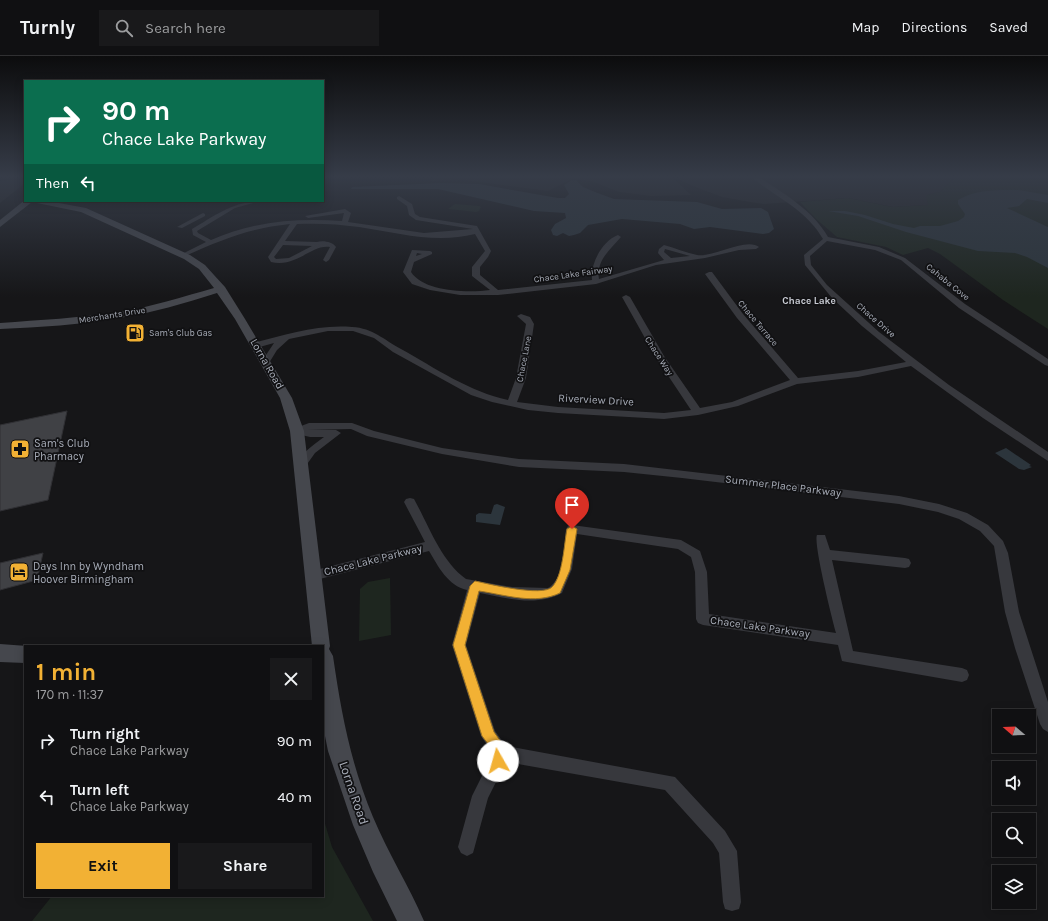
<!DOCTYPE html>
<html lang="en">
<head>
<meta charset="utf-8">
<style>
  :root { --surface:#101012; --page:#19191b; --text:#f1f3f6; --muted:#9c9d9f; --line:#303032; --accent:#f2b134 }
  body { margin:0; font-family:Karla,sans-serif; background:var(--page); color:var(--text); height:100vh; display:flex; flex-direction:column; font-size:15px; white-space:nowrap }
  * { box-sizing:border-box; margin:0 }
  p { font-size:13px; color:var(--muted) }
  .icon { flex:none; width:22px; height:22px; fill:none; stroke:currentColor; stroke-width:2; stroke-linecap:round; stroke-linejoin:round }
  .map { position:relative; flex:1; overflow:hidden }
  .panel { position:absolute; left:24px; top:589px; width:300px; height:252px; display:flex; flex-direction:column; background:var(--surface); border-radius:0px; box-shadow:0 2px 10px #0003,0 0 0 1px var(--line) }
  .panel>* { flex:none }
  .hud { position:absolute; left:24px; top:24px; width:300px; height:122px; border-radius:0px; box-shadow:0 2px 10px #0003,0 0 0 1px var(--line); background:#0b6e4f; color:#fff; overflow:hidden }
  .needle { width:26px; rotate:289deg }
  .fabs { position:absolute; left:992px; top:653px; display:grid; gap:8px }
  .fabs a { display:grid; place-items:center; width:44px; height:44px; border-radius:0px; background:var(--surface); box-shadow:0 2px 10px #0003,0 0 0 1px var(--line); font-size:20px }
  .pin { position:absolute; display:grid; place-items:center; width:34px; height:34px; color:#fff; margin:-41px -17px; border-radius:50% 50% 50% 0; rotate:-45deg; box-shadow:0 0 4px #0007 }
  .pin .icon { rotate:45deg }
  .me { position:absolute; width:44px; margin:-22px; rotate:353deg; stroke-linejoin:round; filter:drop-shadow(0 0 3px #0008) }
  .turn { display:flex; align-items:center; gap:14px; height:84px; padding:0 12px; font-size:18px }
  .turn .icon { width:52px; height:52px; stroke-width:2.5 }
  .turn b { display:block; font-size:28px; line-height:34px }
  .then { display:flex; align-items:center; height:38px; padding:0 12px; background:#0003; gap:8px; font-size:15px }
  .round { display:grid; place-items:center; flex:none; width:42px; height:42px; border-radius:0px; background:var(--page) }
  .head { display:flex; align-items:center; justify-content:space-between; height:68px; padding:0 12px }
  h1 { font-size:24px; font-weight:700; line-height:30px; color:var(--accent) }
  .action { display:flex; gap:8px; margin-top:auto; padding:8px 12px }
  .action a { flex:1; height:46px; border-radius:0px; background:var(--accent); color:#111; font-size:16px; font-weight:700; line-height:46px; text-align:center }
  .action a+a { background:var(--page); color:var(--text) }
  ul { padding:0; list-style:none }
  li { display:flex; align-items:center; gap:12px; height:56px; padding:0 12px }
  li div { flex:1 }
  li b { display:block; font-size:15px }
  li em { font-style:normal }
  header { display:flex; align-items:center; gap:24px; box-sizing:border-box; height:56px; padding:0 20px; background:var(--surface); border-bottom:1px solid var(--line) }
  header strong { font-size:19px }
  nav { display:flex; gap:22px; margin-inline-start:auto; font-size:14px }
  .search { width:280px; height:36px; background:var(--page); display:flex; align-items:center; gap:10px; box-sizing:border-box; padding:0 14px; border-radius:0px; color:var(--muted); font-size:15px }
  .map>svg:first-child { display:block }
</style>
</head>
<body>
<header>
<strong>Turnly</strong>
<div class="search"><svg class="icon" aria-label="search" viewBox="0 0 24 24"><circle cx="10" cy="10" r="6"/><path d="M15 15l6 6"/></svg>Search here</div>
<nav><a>Map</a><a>Directions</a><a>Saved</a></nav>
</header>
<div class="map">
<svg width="1048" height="865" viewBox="0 0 1048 865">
  <rect width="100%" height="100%" fill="#161618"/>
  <g fill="#222225">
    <polygon points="433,120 671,120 691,139 651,140 619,136 591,125 572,123 548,135 465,124 430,125"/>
    <polygon points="677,120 956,120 940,136 927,139 928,149 893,151 848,142 764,148 756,147 722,141 693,130 680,124"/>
    <polygon points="25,122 25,127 0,147 0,125"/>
  </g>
  <g fill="#1e261f">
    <polygon points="956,120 1048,120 1048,273 1003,244 940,198 928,192 903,199 886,191 837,181 816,163 800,146 848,142 892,151 928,149 926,139 940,136"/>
    <polygon points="455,148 479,150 481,151 479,155 476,156 448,153"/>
    <polygon points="390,522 391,579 359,585 360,533 368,526"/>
    <polygon points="323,761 332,791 373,865 32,865 52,840 323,840"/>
  </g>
  <g fill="#2c353c">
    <polygon points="572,124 576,124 583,131 595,136 614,143 697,146 722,153 761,152 768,156 774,173 769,177 763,178 710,171 694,173 680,168 622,163 588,169 580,177 574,179 569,180 563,177 557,180 553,179 551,174 555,168 566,162 565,157 534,155 438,133 351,133 352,131 441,127 479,128 558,142 565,142 569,138 564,129"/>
    <path d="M 1019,134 L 1048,139 L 1048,147 L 1027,143 L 1019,150 L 1007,152 L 1048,171 L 1048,212 L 1027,201 L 1015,197 L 978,195 L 906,176 L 858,160 L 828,155 L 845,155 L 865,159 L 893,168 L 914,172 L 920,170 L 940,170 L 958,165 L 964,161 L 965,158 L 958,148 L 958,144 C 976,133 998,134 1019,134 Z"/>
    <polygon points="1006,392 1031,409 1029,410 1032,411 1024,414 1019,413 995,397"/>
    <polygon points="497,448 505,451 500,469 476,466 476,459 479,457 491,458 494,449"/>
  </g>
  <g fill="#404145" stroke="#303034">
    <polygon points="67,355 48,444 0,455 0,369"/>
    <polygon points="43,497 37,524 0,534 0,507"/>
  </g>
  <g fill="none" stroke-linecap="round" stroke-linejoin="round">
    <g fill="#37383d" fill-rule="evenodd">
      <path d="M 750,120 L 757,120 C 783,137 813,154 828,181 L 879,191 L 905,202 L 965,248 L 1048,303 L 1048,310 L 1045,309 L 959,252 L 901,204 L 875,194 L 827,185 L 810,200 L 811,209 L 827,229 L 879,276 L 949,329 L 1048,396 L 1048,405 L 983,362 L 911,310 L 858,321 L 797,328 L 738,350 L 698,359 L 664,363 L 558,357 L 528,354 L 492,346 L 471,339 L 393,296 L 374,282 L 353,275 L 328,275 L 289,283 L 277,294 L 269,307 L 266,308 L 262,305 L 274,287 L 256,292 L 252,289 L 253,287 C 285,279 318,268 352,271 C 373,272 384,284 401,293 C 435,312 470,336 508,344 L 516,322 L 526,268 L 517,260 L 521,258 L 530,261 L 534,268 L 526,322 L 517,346 L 558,351 L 664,357 L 691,354 L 655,300 L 622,241 L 626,239 L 630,241 L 664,300 L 700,352 L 732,346 L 790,324 L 737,262 L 705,218 L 709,216 L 712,216 L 743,258 L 798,322 L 858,315 L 906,306 L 862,270 L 832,242 L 805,209 L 804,199 L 823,183 C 806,153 775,141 750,120 Z"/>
      <path d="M 399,140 L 412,148 L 415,158 L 420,161 L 477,170 L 491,195 L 488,201 L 480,211 L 480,219 L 498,234 L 592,224 C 590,208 602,185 618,179 L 621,181 C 610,194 596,204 599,223 L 664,204 L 658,197 L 659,193 L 664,189 C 675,192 687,197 697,199 C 713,202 746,181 759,191 L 756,193 L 739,194 L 705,202 L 656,209 L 596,228 L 498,239 L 460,239 L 430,234 L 412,228 L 403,216 L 412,194 L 430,195 L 432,196 L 432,198 L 414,206 L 411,216 C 424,236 468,237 490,234 L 472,220 L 472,211 L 485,195 L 475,178 C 436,188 398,177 359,171 C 338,168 318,167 297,168 L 285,185 L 317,186 C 323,184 333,186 336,191 L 329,204 L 326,206 L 323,204 L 330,191 C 311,188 297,212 271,206 L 268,201 L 290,168 C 250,172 221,184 185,200 L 180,199 L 206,186 L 193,179 L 192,173 C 214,160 234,145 261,145 L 235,152 L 197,175 L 198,177 L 211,184 C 253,165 297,162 342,165 L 344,157 L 308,162 L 305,160 L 345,153 L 351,157 L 348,166 L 424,177 L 473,173 L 416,164 L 409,159 L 407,150 L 397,143 L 397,141 ZM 283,189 L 312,190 L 289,202 L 276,203 L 274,201 ZM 665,193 L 690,200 L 671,202 L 664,196 ZM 417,197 L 422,198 L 416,200 Z"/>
      <polygon points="203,157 205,158 205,160 182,172 177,171"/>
      <path d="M 309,367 L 352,367 L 374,375 L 442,392 L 519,403 L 624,408 L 899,440 L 939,448 L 967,457 L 988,469 L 1003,485 L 1008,497 L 1019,556 L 1048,646 L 1048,676 L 1043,673 L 1040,668 L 1015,592 L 1005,556 L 994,490 L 980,475 L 959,463 L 938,456 L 899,448 L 682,422 L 624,416 L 519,411 L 442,398 L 367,380 L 351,373 L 308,374 L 336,374 L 341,377 L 315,397 L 305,411 L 297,411 L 296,408 C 303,396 313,389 324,381 L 310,381 L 293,377 L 292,375 L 293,373 Z"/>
      <path d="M 410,442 L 414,443 C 429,470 441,505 466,523 L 512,531 L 548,532 C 565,522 564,490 566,473 L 568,470 L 572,469 L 681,484 L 700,495 L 707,516 L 709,558 L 836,577 C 832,563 813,486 817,479 L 825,479 L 830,494 L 905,502 L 909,503 L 911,507 L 909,511 L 905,512 L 832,504 L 853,595 L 962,612 L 967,614 L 969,619 L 967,624 L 962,626 L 847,606 L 842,605 L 838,589 L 703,569 L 698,567 L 696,563 L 695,516 L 691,501 L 678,493 L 577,478 L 572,513 L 562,537 C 537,551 506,542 480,537 L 466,589 L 495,675 L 506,690 L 675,721 L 725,775 L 737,795 L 741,846 L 739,853 L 732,855 L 725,853 L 723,846 L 719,797 L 713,787 L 665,734 L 506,706 L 488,742 L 473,797 L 467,800 L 461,797 L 458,791 L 472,740 L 493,698 L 481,680 L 452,589 L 467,534 C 448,530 438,510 429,495 L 312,525 L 308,524 L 306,520 L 308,516 L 312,515 L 425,486 L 404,446 L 406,443 Z"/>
    </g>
    <g fill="#45474d" fill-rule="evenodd">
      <path d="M 25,144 L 48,145 L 86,152 L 190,199 L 205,209 L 214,219 L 225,231 L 245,263 L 292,342 L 304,375 L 330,590 L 329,593 L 333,600 C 341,656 351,709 373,761 C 388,797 409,830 424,865 L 397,865 L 373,816 L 353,769 L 328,695 L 323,670 L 323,590 L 312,590 L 290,375 L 280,342 L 235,263 L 217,237 C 185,247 152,257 119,262 C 80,269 40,271 0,273 L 0,267 C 40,264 79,262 119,256 C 151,251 182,241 214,232 L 199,213 L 184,203 L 81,156 L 32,146 L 0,171 L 0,164 Z"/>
      <polygon points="0,588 27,590 25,590 25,607 0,606"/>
    </g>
  </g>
  <linearGradient id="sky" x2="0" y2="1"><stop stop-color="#0c0c0d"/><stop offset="0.5" stop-color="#363c48"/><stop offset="1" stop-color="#363c48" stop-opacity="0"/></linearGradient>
  <rect width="1048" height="241" fill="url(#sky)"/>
  <path fill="#f2b134" stroke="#9d7322" d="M 572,470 L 577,473 L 570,514 L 560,537 C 535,549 506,539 479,535 L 465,589 L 494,676 L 509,697 L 502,709 L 498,711 L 493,709 L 491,705 L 495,697 L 482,680 L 453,589 L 470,530 L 475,525 C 489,528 542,541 552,531 C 563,520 564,488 567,473 Z"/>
  <defs>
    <g id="fuel-square" transform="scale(1)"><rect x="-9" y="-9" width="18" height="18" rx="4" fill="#f2b134" stroke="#111113"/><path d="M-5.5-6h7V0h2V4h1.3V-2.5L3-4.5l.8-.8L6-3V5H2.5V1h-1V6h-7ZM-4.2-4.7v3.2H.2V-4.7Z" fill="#111"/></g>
    <g id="pharmacy-square" transform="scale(1)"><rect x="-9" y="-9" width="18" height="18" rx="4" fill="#f2b134" stroke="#111113"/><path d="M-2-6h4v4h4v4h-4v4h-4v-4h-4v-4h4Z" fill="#111"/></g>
    <g id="hotel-square" transform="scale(1)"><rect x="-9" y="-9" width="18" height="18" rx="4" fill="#f2b134" stroke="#111113"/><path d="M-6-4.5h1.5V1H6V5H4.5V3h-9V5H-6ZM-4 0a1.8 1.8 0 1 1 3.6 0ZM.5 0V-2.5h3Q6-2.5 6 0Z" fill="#111"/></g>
  </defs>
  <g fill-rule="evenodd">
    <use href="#fuel-square" x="135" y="277"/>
    <use href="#pharmacy-square" x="20" y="393"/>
    <use href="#hotel-square" x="19" y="516"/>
  </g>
  <g text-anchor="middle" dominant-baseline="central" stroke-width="3.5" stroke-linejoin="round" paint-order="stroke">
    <g font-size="9" fill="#a8adb8" stroke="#111113">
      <text transform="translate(573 218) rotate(-8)">Chace Lake Fairway</text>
      <text transform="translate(948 226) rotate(39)">Cahaba Cove</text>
      <text transform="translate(112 259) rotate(-9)">Merchants Drive</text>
      <text transform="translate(876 264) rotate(41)">Chace Drive</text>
      <text transform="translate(758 267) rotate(50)">Chace Terrace</text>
      <text transform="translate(659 300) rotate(57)">Chace Way</text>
      <text transform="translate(524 303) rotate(-79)">Chace Lane</text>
    </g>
    <g font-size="9" fill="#a8adb8" stroke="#111113" text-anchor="start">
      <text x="149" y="277">Sam's Club Gas</text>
    </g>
    <g font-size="10" font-weight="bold" fill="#c9ccd4" stroke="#111113">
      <text x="809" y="245">Chace Lake</text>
    </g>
    <g font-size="11" fill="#a8adb8" stroke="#111113">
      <text transform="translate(267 308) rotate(60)">Lorna Road</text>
      <text transform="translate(596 344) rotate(3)">Riverview Drive</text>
      <text transform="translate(783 430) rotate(7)">Summer Place Parkway</text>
      <text transform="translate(373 504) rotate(-14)">Chace Lake Parkway</text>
      <text transform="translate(760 571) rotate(8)">Chace Lake Parkway</text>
    </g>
    <g font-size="11" fill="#a8adb8" stroke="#111113" text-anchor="start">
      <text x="34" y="387">Sam's Club<tspan x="34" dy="13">Pharmacy</tspan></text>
      <text x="33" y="510">Days Inn by Wyndham<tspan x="33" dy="13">Hoover Birmingham</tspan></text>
    </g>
    <g font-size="13" fill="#a8adb8" stroke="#111113">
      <text transform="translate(354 737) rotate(71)">Lorna Road</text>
    </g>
  </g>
</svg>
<div class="fabs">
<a><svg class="needle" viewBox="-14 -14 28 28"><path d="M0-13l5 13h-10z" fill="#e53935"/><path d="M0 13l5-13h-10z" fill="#9c9d9f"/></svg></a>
<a><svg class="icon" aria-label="sound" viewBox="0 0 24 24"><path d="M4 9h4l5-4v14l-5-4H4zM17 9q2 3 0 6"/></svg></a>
<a><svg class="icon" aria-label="search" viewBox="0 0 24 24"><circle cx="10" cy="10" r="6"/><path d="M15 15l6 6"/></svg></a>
<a><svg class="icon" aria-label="layers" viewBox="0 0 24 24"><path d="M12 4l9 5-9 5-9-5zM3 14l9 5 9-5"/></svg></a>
</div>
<div class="pin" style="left:572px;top:473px;background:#d93025"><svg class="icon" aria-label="arrive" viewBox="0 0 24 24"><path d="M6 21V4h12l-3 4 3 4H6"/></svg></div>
<svg class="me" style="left:498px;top:705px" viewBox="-20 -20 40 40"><circle r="19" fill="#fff"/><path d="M0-13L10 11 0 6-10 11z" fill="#f2b134"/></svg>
<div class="hud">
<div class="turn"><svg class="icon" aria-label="right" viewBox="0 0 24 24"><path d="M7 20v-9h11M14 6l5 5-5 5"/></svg><div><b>90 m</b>Chace Lake Parkway</div></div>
<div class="then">Then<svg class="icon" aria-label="left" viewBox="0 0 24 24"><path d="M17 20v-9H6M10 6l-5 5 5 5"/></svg></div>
</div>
<section class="panel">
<div class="head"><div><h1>1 min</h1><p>170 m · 11:37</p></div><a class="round"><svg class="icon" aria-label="close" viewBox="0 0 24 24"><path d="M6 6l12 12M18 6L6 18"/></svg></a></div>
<ul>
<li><svg class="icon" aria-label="right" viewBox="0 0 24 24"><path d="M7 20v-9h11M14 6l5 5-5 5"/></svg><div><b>Turn right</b><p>Chace Lake Parkway</p></div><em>90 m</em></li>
<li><svg class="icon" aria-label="left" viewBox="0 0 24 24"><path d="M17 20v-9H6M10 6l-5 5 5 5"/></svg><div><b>Turn left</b><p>Chace Lake Parkway</p></div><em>40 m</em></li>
</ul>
<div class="action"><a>Exit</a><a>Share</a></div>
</section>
</div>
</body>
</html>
